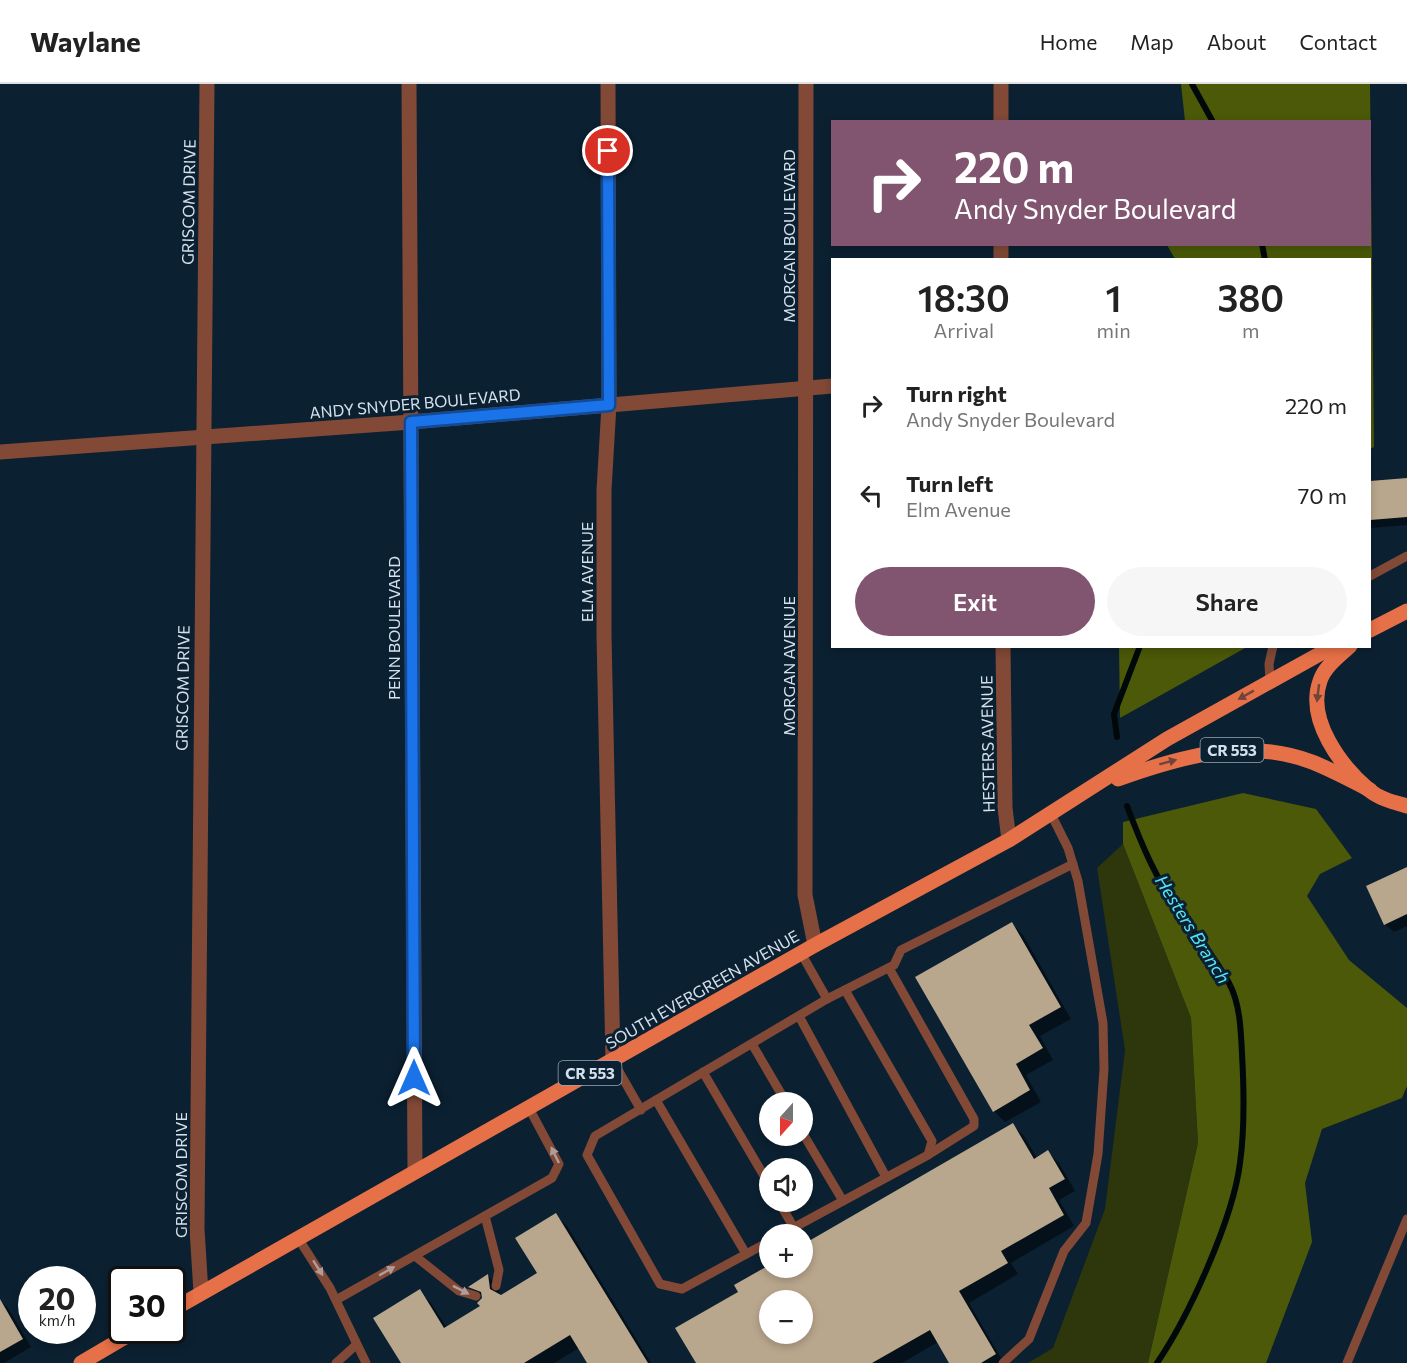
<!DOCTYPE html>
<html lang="en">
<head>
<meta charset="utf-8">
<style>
  :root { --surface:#fff; --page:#f6f6f6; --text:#222; --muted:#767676; --line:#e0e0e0; --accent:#815470 }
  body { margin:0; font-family:Commissioner,sans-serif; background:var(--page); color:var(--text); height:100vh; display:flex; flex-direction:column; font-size:22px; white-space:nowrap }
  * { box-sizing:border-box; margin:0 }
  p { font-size:20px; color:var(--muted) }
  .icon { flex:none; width:33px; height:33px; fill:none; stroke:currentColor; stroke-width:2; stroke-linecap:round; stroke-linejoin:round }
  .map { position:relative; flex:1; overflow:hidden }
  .side { position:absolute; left:831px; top:174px; width:540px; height:390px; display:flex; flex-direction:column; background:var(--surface); border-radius:0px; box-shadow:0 3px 9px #0003 }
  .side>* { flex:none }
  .top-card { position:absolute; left:831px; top:36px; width:540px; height:126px; border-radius:0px; box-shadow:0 3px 9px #0003; background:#815470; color:#fff; overflow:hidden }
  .needle { width:39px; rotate:201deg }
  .fabs { position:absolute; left:759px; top:1008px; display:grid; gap:12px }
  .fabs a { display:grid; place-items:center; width:54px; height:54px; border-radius:50%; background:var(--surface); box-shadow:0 3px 9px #0003; font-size:30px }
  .speed { position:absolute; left:18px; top:1182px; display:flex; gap:12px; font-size:30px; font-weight:700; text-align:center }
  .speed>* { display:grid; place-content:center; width:78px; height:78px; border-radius:50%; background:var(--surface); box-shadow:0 3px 9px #0003; line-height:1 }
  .speed small { font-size:15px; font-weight:400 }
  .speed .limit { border:3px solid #111; border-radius:9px; background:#fff; color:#111 }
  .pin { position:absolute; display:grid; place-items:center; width:51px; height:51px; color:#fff; margin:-26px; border:3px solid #fff; border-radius:50%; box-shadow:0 2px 6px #0007 }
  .me { position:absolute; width:66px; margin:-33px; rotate:0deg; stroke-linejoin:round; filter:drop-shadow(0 0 4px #0008) }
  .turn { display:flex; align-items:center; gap:21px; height:126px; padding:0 24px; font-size:27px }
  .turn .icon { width:78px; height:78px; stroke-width:2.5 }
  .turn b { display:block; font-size:42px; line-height:51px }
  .eta { display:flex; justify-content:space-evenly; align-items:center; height:102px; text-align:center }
  .eta b { font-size:36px; font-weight:600; line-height:42px }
  .primary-button { display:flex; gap:12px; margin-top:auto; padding:12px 24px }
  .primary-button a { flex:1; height:69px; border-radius:36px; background:var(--accent); color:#fff; font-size:24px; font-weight:600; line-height:69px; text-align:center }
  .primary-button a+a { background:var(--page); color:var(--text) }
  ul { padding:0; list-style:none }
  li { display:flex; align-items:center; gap:18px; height:90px; padding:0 24px }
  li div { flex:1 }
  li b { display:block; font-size:22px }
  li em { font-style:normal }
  header { display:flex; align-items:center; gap:36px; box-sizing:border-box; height:84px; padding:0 30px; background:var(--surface); border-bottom:2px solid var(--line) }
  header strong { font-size:28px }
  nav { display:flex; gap:33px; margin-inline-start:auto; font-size:21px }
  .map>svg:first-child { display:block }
</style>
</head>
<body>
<header>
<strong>Waylane</strong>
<nav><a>Home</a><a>Map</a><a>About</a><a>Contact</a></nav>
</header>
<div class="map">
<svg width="1407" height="1279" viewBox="0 0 1407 1279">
  <rect width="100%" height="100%" fill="#0b2031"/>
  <polygon fill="#2e360b" points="1123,760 1191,934 1198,1059 1148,1279 1028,1279 1053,1264 1105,1125 1125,966 1097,784"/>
  <g fill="#4b5908">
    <polygon points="1181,0 1370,0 1374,363 1370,365 1370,176 1175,175 1167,161 1370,160 1370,38 1185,37"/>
    <polygon points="1119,562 1247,562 1247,563 1120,634"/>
    <polygon points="1243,709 1316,725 1352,774 1320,790 1307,812 1349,876 1407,924 1407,1002 1402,1014 1322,1045 1305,1099 1312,1158 1266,1279 1148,1279 1198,1059 1191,934 1123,760 1123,738"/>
  </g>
  <g fill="#0007" fill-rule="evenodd">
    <polygon points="1407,395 1407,441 1370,444 1370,399"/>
    <polygon points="1407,785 1407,842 1394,848 1385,840"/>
    <polygon points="1011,839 1023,851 1071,935 1040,952 1053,976 1026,991 1041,1018 1005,1038 994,1027"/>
    <path d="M 1013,1041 L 1024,1052 L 1037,1074 L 1048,1068 L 1059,1079 L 1075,1107 L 1059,1116 L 1074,1142 L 1011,1179 L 1018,1190 L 969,1219 L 1004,1279 L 951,1279 L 938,1258 L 902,1279 L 698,1279 L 740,1209 L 736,1202 L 770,1182 L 802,1184 ZM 770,1216 L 802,1216 L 802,1250 L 770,1250 Z"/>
    <polygon points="555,1131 567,1142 651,1279 589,1279 579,1264 554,1279 402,1279 419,1207 431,1219 447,1244 482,1223 484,1215 471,1203 488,1192 499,1203 500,1214 539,1190"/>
    <polygon points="0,1217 8,1224 31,1263 4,1279 0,1279"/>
  </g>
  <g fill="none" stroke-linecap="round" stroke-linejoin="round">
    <g stroke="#00080a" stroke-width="6">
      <polyline points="1192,0 1213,38"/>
      <polyline points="1262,160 1265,176"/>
      <polyline points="1117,653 1114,630 1140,562"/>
      <path d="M 1127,722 C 1141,759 1156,796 1180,828 C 1196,851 1215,873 1229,899 C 1240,919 1241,947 1242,970 C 1244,1005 1245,1043 1240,1079 C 1233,1135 1189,1232 1157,1279"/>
    </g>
  </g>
  <g fill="#b9a78d" fill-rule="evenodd">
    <polygon points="1407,394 1407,433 1370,436 1370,397"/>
    <polygon points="1407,783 1407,830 1384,841 1366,802"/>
    <polygon points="1012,838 1061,923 1029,941 1043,964 1016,980 1030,1006 993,1028 915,893"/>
    <path d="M 1013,1039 L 1034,1075 L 1048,1066 L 1065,1095 L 1049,1104 L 1064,1131 L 1001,1167 L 1008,1179 L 959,1207 L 996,1270 L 981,1279 L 949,1279 L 930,1246 L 872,1279 L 696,1279 L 675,1244 L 738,1208 L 734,1201 L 764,1184 L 802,1184 L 802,1161 ZM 770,1216 L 802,1216 L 802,1250 L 770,1250 Z"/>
    <polygon points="556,1129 648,1279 587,1279 570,1251 524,1279 401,1279 373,1234 420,1205 444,1244 480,1222 477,1219 482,1214 481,1208 468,1203 488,1190 490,1205 501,1211 537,1189 515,1154"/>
    <polygon points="0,1215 23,1255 0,1268"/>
  </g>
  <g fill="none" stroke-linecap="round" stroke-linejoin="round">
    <g stroke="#824936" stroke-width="9">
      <polyline points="1370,492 1407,472"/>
      <polyline points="1270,598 1269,580 1273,562"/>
      <polyline points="801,869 827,915"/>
      <polyline points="889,884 974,1035 974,1042 928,1071"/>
      <polyline points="799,932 886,1093"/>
      <polyline points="752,960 786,1018"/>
      <polyline points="613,977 641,1026"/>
      <polyline points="703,988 770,1102"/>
      <polyline points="656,1016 746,1170"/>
      <polyline points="802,1048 843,1117"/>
      <polyline points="779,1118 794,1144"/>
      <polyline points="485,1132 499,1186 496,1202"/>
      <polyline points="782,1150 928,1071 932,1057 845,906"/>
      <polyline points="298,1154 330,1204 366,1279"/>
      <polyline points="770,1157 682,1205 660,1200 587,1071 595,1052 827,915 894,881 901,866 1073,780"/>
      <polyline points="415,1172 459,1207 476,1212"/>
      <polyline points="336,1216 552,1094 559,1080 529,1024"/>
      <polyline points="336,1279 356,1261"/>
      <polyline points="1003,1279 1029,1255 1064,1167 1086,1139 1098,1070 1104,985 1103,939 1078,797 1068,764 1051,730"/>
      <polyline points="1347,1279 1407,1135"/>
    </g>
    <g stroke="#824936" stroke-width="15">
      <polyline points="409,0 415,1087"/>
      <polyline points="608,0 609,321 604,406 604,551 613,977"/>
      <polyline points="806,0 805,811 815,861"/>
      <polyline points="1001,38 1001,0"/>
      <polyline points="1001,160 1001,176"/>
      <polyline points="0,368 411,338 832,302"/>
      <polyline points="1003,562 1005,724 1009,756"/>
      <polyline points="201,1209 197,1145 207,0"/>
    </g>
    <g stroke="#e67047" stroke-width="15">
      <polyline points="1370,546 1407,527"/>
      <path d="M 1350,562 C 1339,572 1324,583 1320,597 C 1306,636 1341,682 1369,706 C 1380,715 1393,718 1407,722"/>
      <path d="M 1118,695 C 1179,673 1247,653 1312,678 C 1332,686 1351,696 1370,706"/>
      <polyline points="172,1226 815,861 1009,756 1167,655 1334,562"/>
      <polyline points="81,1279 137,1246"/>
    </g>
  </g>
  <defs><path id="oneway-solid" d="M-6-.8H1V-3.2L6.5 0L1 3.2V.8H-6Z" transform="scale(1.5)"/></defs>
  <g fill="#6e443b">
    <use href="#oneway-solid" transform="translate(1318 609) rotate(97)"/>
    <use href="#oneway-solid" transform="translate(1246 611) rotate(151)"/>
    <use href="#oneway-solid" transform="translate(1168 678) rotate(-15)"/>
  </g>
  <g fill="#af9d9b">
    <use href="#oneway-solid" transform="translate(555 1071) rotate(-116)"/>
    <use href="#oneway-solid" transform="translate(318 1184) rotate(57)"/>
    <use href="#oneway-solid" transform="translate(387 1187) rotate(-29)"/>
    <use href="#oneway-solid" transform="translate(461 1206) rotate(27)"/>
  </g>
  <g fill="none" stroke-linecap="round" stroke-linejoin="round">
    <g stroke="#114b97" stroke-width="15">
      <polyline id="route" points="414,994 411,338 609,321 608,67"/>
    </g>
    <use href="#route" stroke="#1a73e8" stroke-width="10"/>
  </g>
  <g text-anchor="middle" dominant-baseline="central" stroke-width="6" stroke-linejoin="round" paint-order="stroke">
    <g fill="#0b2031" stroke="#98a7b5" stroke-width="1.5">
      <rect x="1200.5" y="654" width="63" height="24" rx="4.5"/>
      <rect x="558.5" y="977" width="63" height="24" rx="4.5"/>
    </g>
    <g font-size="15" font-weight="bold" fill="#d4e1ed">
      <text x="1232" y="666">CR 553</text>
      <text x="590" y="989">CR 553</text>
    </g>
    <g font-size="16" fill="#d4e1ed" stroke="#0b2031">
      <text transform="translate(188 118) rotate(-89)">GRISCOM DRIVE</text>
      <text transform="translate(788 152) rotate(-90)">MORGAN BOULEVARD</text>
      <text transform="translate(415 319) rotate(-5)">ANDY SNYDER BOULEVARD</text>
      <text transform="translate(586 488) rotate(-90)">ELM AVENUE</text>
      <text transform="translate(393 544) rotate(-90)">PENN BOULEVARD</text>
      <text transform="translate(788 582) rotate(-90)">MORGAN AVENUE</text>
      <text transform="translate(182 604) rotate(-89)">GRISCOM DRIVE</text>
      <text transform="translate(987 660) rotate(-91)">HESTERS AVENUE</text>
      <text transform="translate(702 905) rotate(-30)">SOUTH EVERGREEN AVENUE</text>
      <text transform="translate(180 1091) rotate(-90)">GRISCOM DRIVE</text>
    </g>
    <g font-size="18" font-style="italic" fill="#54e4f7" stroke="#0b2031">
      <text transform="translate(1193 845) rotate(58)">Hesters Branch</text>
    </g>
  </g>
</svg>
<div class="fabs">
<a><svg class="needle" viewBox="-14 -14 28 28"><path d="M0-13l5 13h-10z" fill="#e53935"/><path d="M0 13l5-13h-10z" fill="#767676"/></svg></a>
<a><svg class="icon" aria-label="sound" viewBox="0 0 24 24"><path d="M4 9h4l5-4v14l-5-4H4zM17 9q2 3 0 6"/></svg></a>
<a>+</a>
<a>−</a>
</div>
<div class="speed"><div>20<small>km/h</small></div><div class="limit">30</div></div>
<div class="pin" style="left:608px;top:67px;background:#d93025"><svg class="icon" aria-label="arrive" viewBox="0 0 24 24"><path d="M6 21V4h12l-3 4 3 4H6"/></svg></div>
<svg class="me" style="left:414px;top:994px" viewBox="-20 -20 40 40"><path d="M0-17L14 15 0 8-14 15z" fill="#1a73e8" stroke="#fff" stroke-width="4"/></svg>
<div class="top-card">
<div class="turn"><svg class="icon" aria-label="right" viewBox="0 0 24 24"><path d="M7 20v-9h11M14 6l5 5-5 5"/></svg><div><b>220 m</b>Andy Snyder Boulevard</div></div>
</div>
<section class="side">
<div class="eta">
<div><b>18:30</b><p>Arrival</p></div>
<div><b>1</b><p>min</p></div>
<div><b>380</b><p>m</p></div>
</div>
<ul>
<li><svg class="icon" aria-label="right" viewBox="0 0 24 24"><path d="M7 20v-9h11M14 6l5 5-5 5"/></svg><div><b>Turn right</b><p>Andy Snyder Boulevard</p></div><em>220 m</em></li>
<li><svg class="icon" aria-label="left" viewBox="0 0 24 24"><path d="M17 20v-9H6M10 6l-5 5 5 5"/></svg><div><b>Turn left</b><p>Elm Avenue</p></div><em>70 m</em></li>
</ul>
<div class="primary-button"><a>Exit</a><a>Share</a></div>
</section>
</div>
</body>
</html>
